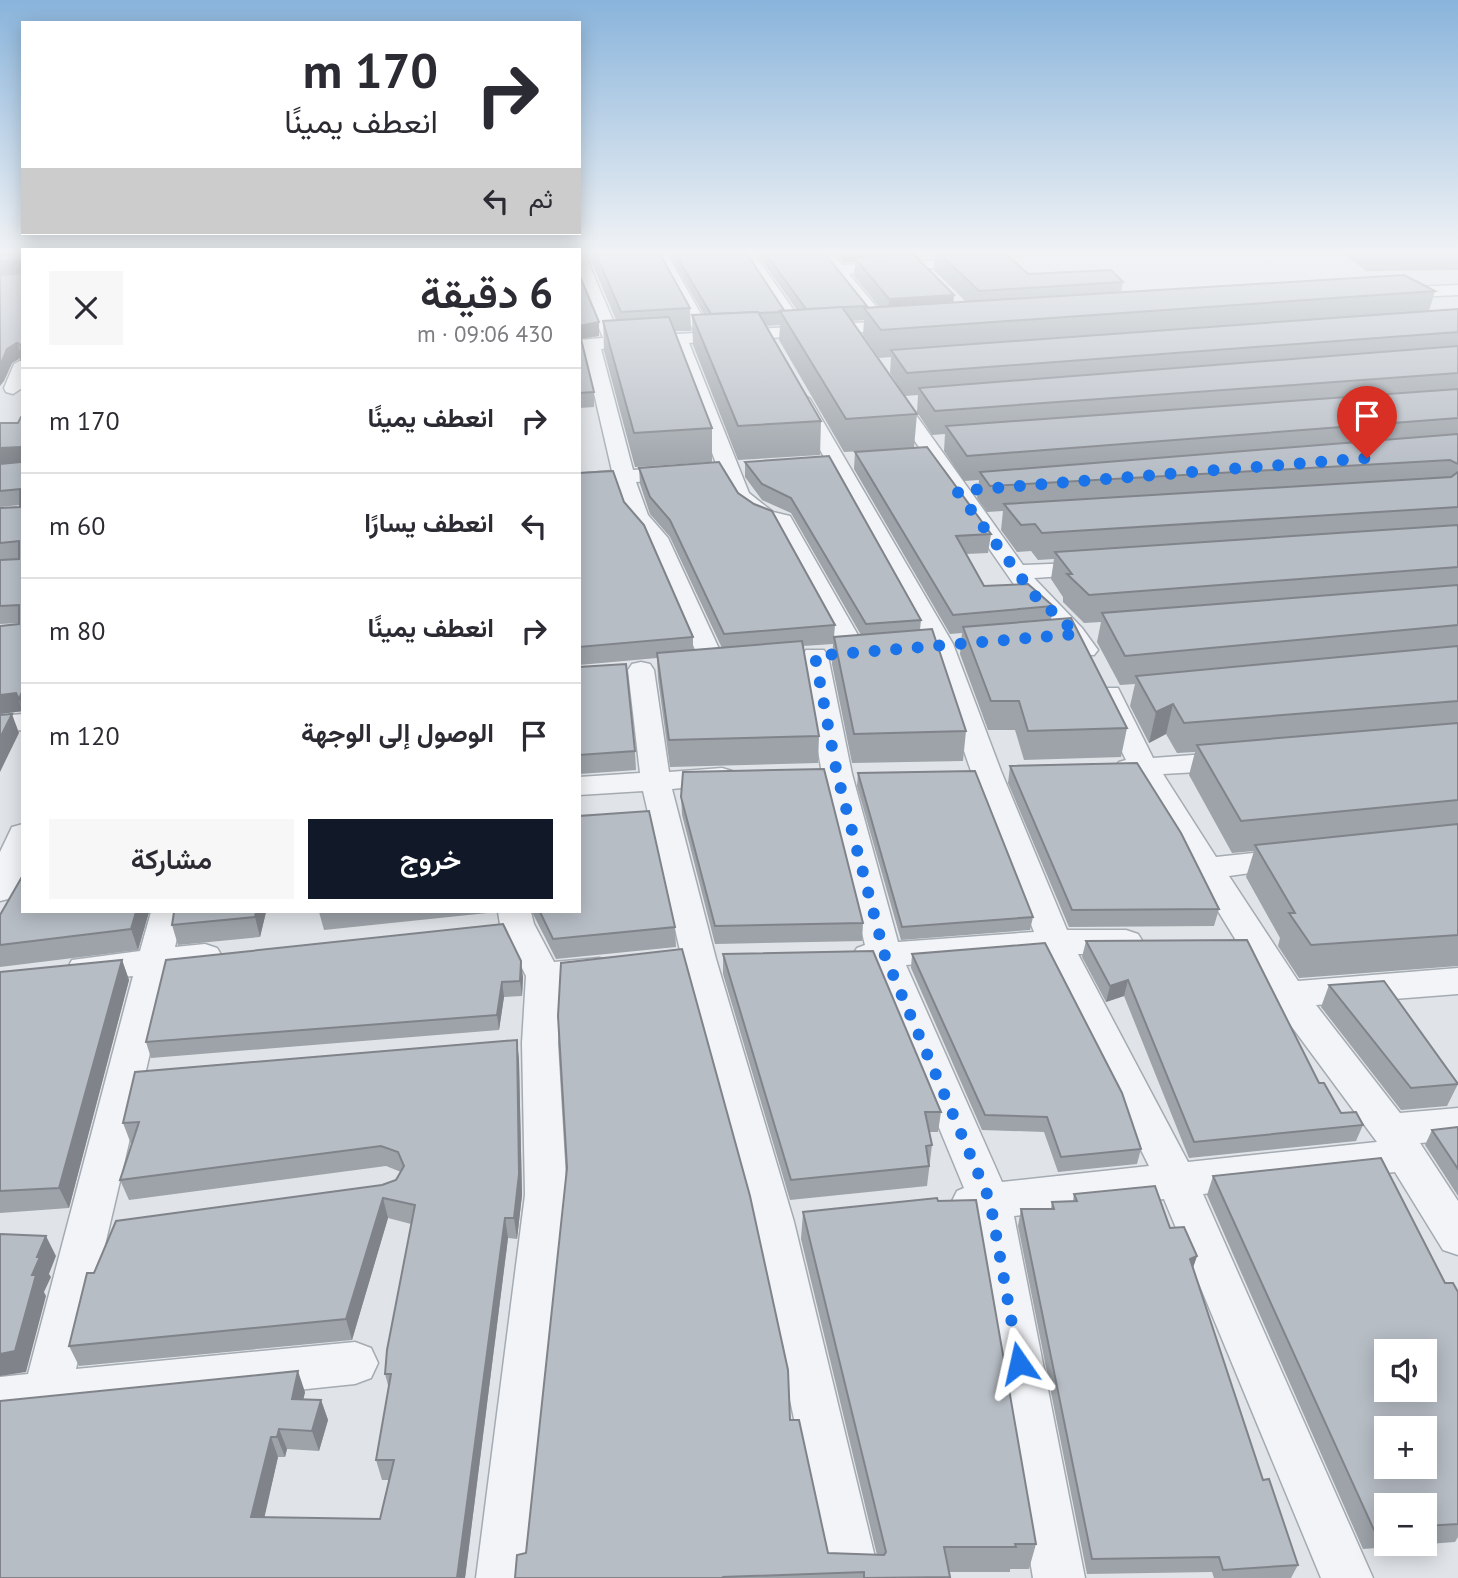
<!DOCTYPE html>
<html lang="ar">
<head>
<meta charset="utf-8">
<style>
  :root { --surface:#fff; --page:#f7f7f7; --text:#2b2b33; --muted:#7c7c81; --line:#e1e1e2; --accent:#111827 }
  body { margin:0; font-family:"PT Sans",Vazirmatn,sans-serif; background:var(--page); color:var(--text); direction:rtl; height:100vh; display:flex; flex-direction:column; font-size:26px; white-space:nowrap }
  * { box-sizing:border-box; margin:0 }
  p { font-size:23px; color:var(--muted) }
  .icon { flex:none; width:38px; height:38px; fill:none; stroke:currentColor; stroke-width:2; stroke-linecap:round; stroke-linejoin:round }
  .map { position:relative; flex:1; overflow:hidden; direction:ltr }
  .details { position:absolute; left:21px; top:248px; width:560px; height:665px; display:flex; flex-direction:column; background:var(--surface); border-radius:0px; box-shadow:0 4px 18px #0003; direction:rtl }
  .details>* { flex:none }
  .banner { position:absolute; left:21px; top:21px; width:560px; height:214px; border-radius:0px; box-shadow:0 4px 18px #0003; direction:rtl; background:#fff; color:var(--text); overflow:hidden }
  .buttons { position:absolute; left:1374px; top:1339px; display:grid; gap:14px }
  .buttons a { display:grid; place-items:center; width:63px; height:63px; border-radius:0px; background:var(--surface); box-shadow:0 4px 18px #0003; font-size:35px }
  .pin { position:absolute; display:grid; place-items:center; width:60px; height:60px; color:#fff; margin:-72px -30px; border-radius:50% 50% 50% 0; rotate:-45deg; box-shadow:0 0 7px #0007 }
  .pin .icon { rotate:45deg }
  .me { position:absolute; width:77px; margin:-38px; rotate:349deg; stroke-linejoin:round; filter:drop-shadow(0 0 5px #0008) }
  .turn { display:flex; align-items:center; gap:24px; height:147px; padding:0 28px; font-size:32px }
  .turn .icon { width:91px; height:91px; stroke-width:2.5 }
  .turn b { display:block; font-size:49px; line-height:60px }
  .then { display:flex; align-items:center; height:66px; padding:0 28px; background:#0003; gap:14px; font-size:26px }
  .round { display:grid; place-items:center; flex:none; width:74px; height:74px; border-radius:0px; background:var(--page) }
  .overview { display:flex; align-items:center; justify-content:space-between; height:119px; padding:0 28px }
  h1 { font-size:42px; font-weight:600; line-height:52px }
  .button { display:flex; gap:14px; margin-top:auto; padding:14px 28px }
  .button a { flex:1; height:80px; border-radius:0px; background:var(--accent); color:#fff; font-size:28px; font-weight:600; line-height:80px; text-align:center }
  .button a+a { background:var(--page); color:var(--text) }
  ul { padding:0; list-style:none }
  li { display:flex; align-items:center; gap:21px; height:105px; padding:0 28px; border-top:2px solid var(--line) }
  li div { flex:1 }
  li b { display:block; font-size:26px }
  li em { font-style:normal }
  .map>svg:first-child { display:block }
</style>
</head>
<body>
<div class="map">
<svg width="1458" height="1578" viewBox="0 0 1458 1578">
  <rect width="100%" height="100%" fill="#e0e4e8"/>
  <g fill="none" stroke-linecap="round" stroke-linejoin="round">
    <g stroke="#a5abb2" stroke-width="3">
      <g id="minor">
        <polygon points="579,254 586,257 620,337 695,333 653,254 667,254 711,332 789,327 740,254 754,254 805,326 871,322 823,261 823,255 833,255 842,265 979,258 979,264 974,265 849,274 888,321 910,321 910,329 689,343 749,493 773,512 790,516 867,651 863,656 845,656 841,651 773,526 757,522 728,496 672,344 601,349 633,470 680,467 690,473 680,479 636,482 648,515 668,538 726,664 722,670 704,670 647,540 627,517 616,484 579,486 579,474 612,471 584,350 579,350 579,340 603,338 579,277"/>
        <polygon points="1458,285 1458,295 1393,298 1385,293 1393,288"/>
        <polygon points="23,359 22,388 13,394 6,392 4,388 14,364"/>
        <polygon points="894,392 901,394 1023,565 1102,562 1106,567 1102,572 1094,574 1034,578 1082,628 1098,650 1094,655 1076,655 1065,639 1022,596 885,398"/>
        <path d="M 801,393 L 810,399 L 953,644 L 1001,771 L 1067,930 L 1126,930 L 1138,934 L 1143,942 L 1138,950 L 1126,954 L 1078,954 L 1188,1162 L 1377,1142 L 1275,1004 L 1135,776 L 1119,774 L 1114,768 L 1119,762 L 1126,760 L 1094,694 L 1098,688 L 1118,688 L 1153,758 L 1233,752 L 1243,755 L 1247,761 L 1243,767 L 1233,770 L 1163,774 L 1216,857 L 1291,849 L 1302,852 L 1307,859 L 1302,866 L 1229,876 L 1298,981 L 1458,968 L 1458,994 L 1316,1005 L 1400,1113 L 1458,1108 L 1458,1140 L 1420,1143 L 1458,1201 L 1458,1255 L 1443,1250 L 1395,1172 L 1203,1194 L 1373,1578 L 1321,1578 L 1164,1199 L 1014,1216 L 1085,1578 L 1033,1578 L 973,1220 L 957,1215 L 951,1203 L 957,1191 L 964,1188 L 873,968 L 857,964 L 852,956 L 857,948 L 865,945 L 822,774 L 802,656 L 806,650 L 824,650 L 828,656 L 852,774 L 898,942 L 1034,932 L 971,771 L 927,644 L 792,399 ZM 1044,955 L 1149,1166 L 1002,1182 L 906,965 Z"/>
        <polygon points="641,662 650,664 654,670 669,772 722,768 732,771 737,777 732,783 672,789 716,959 794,1222 880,1578 828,1578 752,1222 682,959 643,791 579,795 579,777 640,773 628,670 632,664"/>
        <polygon points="23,714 23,730 0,732 0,716"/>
        <polygon points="23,824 23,874 12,898 0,901 0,852 12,827"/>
        <polygon points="151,912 183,912 175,947 205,944 217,948 222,956 217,964 169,972 76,1369 355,1342 371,1348 378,1363 371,1378 355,1384 0,1421 0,1377 28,1374 133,976 84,981 72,978 67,969 72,960 140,951"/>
        <polygon points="498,912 531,912 534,924 554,962 599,958 611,961 616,970 611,979 561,987 558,1043 567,1195 528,1578 476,1578 525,1195 522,1043 526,976 500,924"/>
      </g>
    </g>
    <use href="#minor" fill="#f2f4f7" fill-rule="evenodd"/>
  </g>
  <g fill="#9da3a9" fill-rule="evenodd">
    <polygon points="23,254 23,367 21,357 12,363 4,381 21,272 0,274"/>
    <polygon points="592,254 660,254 690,308 691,331 675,331 712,428 712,462 635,467 604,351 603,321 616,320 593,265"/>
    <polygon points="669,254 747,254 784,310 797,310 757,254 825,254 867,306 867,308 879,307 854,276 855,262 843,262 836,254 900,254 954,295 953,303 966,302 934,270 935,254 1006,254 1028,274 1123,282 1121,292 1435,291 1429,311 1458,332 1458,966 1299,978 1278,946 1280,938 1246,877 1254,851 1232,853 1189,775 1195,752 1177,753 1166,734 1149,743 1130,706 1135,684 1120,685 1097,642 1101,622 1084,623 1063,602 1063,597 1051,579 1054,559 1038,560 1031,551 1017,552 1001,530 1003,511 987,512 977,498 979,480 964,481 944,451 945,434 932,435 917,412 918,395 905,396 890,373 891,357 879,358 863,335 864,320 852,321 917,414 914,448 991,534 988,553 966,554 984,586 1053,606 1051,620 1127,728 1121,757 1024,760 1015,730 988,730 960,654 962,633 950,634 854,469 855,452 900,449 844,452 779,340 780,325 766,326 821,421 820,455 738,460 693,345 692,315 704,315"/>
    <polygon points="1344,254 1458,254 1458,270 1366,271"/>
    <polygon points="579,274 599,336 581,339 594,392 594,407 579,408"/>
    <polygon points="23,417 23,711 0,714 19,624 19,623 0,624 0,508 20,507 20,505 0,507 0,423 18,423"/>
    <polygon points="829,456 921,620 920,630 966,731 963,761 852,763 832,664 833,644 803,646 819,736 818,763 670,767 658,679 657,658 579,665 579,473 624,502 693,637 693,650 722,648 670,537 650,514 640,484 639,468 738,493 835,625 834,637 861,635 791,513 762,500 745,477 745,462"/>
    <polygon points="579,667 635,751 636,770 579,774"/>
    <polygon points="1010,766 1219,909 1214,926 1069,927 1008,783"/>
    <polygon points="858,773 1033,917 1030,930 901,940 857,786"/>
    <polygon points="681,797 863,923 862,941 715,944 682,815"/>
    <polygon points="23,867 23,912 149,912 138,950 0,967 0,945 22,876 21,872"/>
    <polygon points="266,912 260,937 178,945 172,925"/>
    <polygon points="319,912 497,912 324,930"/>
    <polygon points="532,912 579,912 675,927 676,947 556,959"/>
    <polygon points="1086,941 1319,1083 1341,1113 1363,1125 1356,1141 1189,1158 1124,996 1106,1002 1082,957"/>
    <polygon points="723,954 941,1112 938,1132 929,1132 932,1145 927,1186 790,1200 723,974"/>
    <polygon points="912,954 1141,1149 1137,1164 1058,1172 1044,1132 982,1130 911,968"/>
    <polygon points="122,960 129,980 69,1208 0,1213 0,972"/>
    <polygon points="523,977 522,996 504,997 499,1030 151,1058 146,1042"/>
    <polygon points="1329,985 1458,1084 1447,1106 1401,1110 1321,1007"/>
    <polygon points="517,1040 519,1061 522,1195 517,1239 508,1238 465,1578 0,1578 305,1392 303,1400 321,1400 328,1420 319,1451 287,1449 285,1457 278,1457 264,1517 380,1519 389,1480 382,1480 376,1460 389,1389 385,1374 411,1224 388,1218 352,1340 79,1366 69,1346 94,1273 382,1185 396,1180 401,1172 386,1166 129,1200 120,1180 132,1143 131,1144 123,1123"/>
    <polygon points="1458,1127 1458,1196 1425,1145 1432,1130"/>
    <path d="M 1213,1176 L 1445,1283 L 1458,1292 L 1458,1537 L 1455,1542 L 1363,1549 L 1207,1195 ZM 1386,1505 L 1424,1505 L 1424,1544 L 1386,1544 Z"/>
    <polygon points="1074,1194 1170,1228 1197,1256 1193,1268 1263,1480 1298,1565 1291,1578 1214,1578 1212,1572 1087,1574 1018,1226 1021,1209 1051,1209 1052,1202 1073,1201"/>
    <polygon points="803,1212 1036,1544 1029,1569 1010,1569 1010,1572 949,1572 950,1578 515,1578 526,1553 790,1420 828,1553 877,1555 801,1239"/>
  </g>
  <g fill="#80848a">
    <polygon points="843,254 900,254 900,259 855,258 855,262 843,262"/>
    <polygon points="21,260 23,272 0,274 0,261"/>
    <polygon points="954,295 952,314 888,318 889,299"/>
    <polygon points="599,322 599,336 579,339 579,326"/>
    <polygon points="17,343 22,357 12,363 4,381 0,386 0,366 7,349"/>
    <polygon points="20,447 23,462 0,464 0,448"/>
    <polygon points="23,690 23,710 19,699"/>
    <polygon points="16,693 23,711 0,714 0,695"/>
    <polygon points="1173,704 1166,734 1149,743 1156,712"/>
    <polygon points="12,714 19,733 0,772 0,738"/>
    <polygon points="136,912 149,912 138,950 131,929"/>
    <polygon points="256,912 266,912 260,937 255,917"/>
    <polygon points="122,960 129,980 69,1208 59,1188"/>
    <polygon points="521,961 523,977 522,996 520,981"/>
    <polygon points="1128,980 1124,996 1106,1002 1110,986"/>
    <polygon points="502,982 504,997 499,1030 497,1015"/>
    <polygon points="517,1040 519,1061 522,1195 517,1239 514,1218"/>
    <polygon points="383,1198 388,1218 352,1340 346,1319"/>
    <polygon points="505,1218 508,1238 465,1578 457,1578"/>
    <polygon points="46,1236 56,1256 49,1274 51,1277 44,1292 46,1296 26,1372 0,1376 0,1354 32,1275 37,1257"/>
    <polygon points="1197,1256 1191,1273 1190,1259"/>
    <polygon points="298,1371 305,1392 299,1420 292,1399"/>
    <polygon points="321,1400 328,1420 319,1451 312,1431"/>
    <polygon points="279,1429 287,1449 285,1457 277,1437"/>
    <polygon points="271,1437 278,1457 260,1537 251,1517"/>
  </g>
  <g fill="#b7bdc5" stroke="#80848a" stroke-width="2" fill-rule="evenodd">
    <polygon points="0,254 23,254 23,360 21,360 21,345 17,343 7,349 0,366 0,275 21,273 21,260 0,261"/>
    <polygon points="596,254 660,254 690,308 621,312"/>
    <polygon points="675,254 747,254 784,310 780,311 781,312 759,313 758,312 711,314"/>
    <polygon points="766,254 825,254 867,306 806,309"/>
    <polygon points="913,254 954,295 889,299 855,258"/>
    <polygon points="940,254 1006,254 1028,274 1111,270 1123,282 979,291"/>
    <polygon points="579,274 599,322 579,326"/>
    <polygon points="1404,275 1435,291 881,330 864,308"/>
    <polygon points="842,307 917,414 846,419 780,311"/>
    <polygon points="1458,309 1458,332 907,373 891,350"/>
    <polygon points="758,312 821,421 738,426 692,315"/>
    <polygon points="669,317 712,428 634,433 603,321"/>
    <polygon points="579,338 581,339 594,392 579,393"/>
    <polygon points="1458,346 1458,373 935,411 919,388"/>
    <polygon points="1458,389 1458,418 967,456 946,426"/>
    <polygon points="21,417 23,417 23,690 19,699 16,693 0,695 0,626 19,624 19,605 0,606 0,560 19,559 19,541 0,543 0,508 20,507 20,489 0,491 0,464 20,462 20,447 0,448 0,423 18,423"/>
    <polygon points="1458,434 1458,464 1450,460 990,486 980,472"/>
    <polygon points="927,447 991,534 956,536 984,586 1028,584 1053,606 953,615 855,452"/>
    <polygon points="829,456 921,620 866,624 791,498 762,484 745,462"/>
    <polygon points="719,462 738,493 754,504 772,511 835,625 724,634 670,520 650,497 639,468"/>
    <polygon points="613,471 624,502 644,525 693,637 579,647 579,473"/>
    <polygon points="1458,472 1458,507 1042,533 1035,524 1021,525 1004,504 1451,477"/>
    <polygon points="1458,525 1458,567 1089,595 1067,574 1072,574 1055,552"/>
    <polygon points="1458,585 1458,625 1125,656 1102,613"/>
    <polygon points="1071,618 1127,728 1028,731 1019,701 991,701 963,627"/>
    <polygon points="932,629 966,731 854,734 834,637"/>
    <polygon points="802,641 819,736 669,740 657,653"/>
    <polygon points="1458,646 1458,701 1184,723 1173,704 1156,712 1136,676"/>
    <polygon points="626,664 635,751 579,755 579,667"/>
    <polygon points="12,714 0,738 0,715"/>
    <polygon points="1458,723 1458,800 1241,821 1197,745"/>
    <polygon points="1137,763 1181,833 1219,909 1072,910 1010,766"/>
    <polygon points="824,769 863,923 715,926 681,797 683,772"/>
    <polygon points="975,771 1033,917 902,927 858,773"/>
    <polygon points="649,811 675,927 553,939 540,912 579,912 579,816"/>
    <polygon points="1458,824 1458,935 1311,945 1289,913 1295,913 1255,845"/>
    <polygon points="23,875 23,912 136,912 131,929 0,945 0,915"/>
    <polygon points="174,912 256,912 255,917 172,925"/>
    <polygon points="503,924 521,961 520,981 502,982 497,1015 146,1042 166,960"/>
    <polygon points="1247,940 1319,1083 1324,1083 1341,1113 1356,1112 1363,1125 1194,1142 1128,980 1110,986 1086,941"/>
    <polygon points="1045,943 1122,1093 1141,1149 1061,1157 1047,1117 985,1115 912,954"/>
    <polygon points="682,949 750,1196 788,1370 790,1420 799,1420 828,1553 884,1555 886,1552 803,1212 937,1198 938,1201 976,1200 1036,1544 1015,1544 1016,1547 944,1547 950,1577 864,1578 864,1572 724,1577 725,1578 515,1578 517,1555 526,1553 567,1168 558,1016 561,963"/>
    <polygon points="873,951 941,1112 925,1112 932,1145 926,1146 929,1166 791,1180 723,954"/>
    <polygon points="122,960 59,1188 0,1191 0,972"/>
    <polygon points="1384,981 1458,1084 1411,1088 1329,985"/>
    <polygon points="517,1040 519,1174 514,1218 505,1218 457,1578 0,1578 0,1401 298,1371 292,1399 321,1400 312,1431 279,1429 277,1437 271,1437 251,1517 380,1519 394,1460 376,1460 391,1374 385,1374 387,1350 415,1205 383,1198 346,1319 69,1346 87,1273 94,1273 116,1221 382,1185 396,1180 404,1166 398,1152 381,1146 120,1180 139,1122 123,1123 135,1072"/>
    <polygon points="1458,1127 1458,1169 1432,1130"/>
    <path d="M 1381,1158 L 1445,1283 L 1453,1283 L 1458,1292 L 1458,1524 L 1424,1526 L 1424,1505 L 1386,1505 L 1386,1529 L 1374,1530 L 1213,1176 ZM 1386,1351 L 1424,1351 L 1424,1390 L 1386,1390 ZM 1386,1428 L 1424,1428 L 1424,1466 L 1386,1466 Z"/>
    <polygon points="1155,1186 1170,1228 1184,1227 1197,1256 1190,1259 1263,1480 1269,1479 1298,1565 1223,1570 1219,1557 1092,1559 1021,1209 1054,1209 1052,1202 1077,1201 1074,1194"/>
    <polygon points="0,1234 46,1236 37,1257 40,1257 32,1275 36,1275 15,1351 0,1354"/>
  </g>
  <linearGradient id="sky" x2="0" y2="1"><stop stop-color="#89b4db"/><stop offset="0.53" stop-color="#f1f3f5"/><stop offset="1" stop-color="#f1f3f5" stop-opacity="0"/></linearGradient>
  <rect width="1458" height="475" fill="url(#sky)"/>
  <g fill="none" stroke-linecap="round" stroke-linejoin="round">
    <polyline stroke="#1a73e8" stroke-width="12" stroke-dasharray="0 21.6" points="1019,1363 990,1201 885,956 837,774 815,656 1077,634 1034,595 957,491 1367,458"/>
  </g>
</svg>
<div class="buttons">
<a><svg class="icon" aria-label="sound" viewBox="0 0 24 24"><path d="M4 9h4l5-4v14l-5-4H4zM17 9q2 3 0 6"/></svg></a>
<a>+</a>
<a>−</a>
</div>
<div class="pin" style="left:1367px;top:458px;background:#d93025"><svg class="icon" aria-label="arrive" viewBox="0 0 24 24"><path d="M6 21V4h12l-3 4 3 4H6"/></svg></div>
<svg class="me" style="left:1019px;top:1363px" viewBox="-20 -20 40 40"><path d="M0-17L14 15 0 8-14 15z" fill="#1a73e8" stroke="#fff" stroke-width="4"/></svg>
<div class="banner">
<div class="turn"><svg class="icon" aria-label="right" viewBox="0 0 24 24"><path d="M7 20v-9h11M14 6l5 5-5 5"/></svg><div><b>170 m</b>انعطف يمينًا</div></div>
<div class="then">ثم<svg class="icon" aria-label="left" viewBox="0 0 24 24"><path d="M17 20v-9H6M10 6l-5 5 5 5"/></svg></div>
</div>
<section class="details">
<div class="overview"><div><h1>6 دقيقة</h1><p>430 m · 09:06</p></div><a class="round"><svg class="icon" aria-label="close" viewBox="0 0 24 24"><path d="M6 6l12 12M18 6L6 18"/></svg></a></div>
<ul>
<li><svg class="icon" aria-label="right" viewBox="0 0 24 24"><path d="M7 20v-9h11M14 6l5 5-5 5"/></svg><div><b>انعطف يمينًا</b></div><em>170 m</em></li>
<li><svg class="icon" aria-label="left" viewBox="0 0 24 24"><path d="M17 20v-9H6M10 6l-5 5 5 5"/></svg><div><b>انعطف يسارًا</b></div><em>60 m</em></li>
<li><svg class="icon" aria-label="right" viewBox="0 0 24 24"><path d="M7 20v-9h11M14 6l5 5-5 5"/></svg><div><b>انعطف يمينًا</b></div><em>80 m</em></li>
<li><svg class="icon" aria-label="arrive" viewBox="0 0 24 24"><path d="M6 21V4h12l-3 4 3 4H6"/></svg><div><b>الوصول إلى الوجهة</b></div><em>120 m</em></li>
</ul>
<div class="button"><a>خروج</a><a>مشاركة</a></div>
</section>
</div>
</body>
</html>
